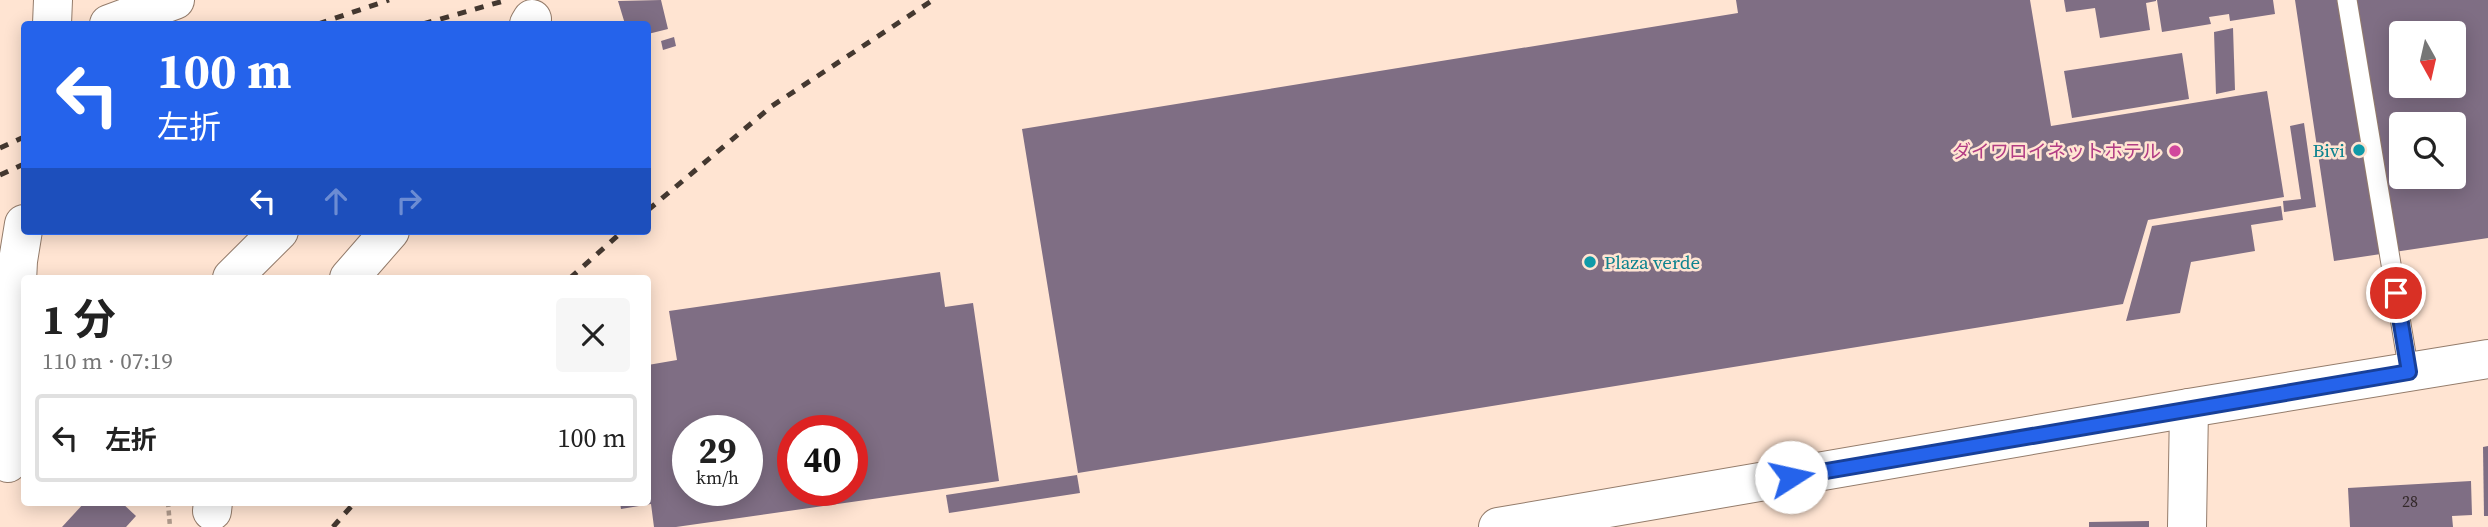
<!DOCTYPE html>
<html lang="ja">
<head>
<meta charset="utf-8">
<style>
  :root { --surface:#fff; --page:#f6f6f6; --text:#222; --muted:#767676; --line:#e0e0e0 }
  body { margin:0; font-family:"Source Serif 4","Noto Sans JP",serif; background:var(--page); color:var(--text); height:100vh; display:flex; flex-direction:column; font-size:26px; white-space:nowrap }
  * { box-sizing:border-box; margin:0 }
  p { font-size:23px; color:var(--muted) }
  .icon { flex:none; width:38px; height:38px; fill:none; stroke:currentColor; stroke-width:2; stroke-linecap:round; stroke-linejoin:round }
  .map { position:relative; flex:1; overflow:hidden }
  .drawer { position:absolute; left:21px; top:275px; width:630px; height:231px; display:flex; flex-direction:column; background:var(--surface); border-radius:7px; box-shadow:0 4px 18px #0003 }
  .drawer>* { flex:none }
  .hud { position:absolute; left:21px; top:21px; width:630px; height:214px; border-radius:7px; box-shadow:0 4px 18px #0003; background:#2563eb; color:#fff; overflow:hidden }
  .needle { width:46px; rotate:172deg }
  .controls { position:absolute; left:2389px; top:21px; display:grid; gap:14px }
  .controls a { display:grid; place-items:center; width:77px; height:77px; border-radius:7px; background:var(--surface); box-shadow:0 4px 18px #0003; font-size:35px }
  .speed { position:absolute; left:672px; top:415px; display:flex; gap:14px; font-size:35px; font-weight:700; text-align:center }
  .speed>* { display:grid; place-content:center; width:91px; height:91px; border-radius:50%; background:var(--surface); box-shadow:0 4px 18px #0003; line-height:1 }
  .speed small { font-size:18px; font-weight:400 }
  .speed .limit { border:10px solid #d22; background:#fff; color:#111 }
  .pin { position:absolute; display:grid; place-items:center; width:60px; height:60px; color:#fff; margin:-30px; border:4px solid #fff; border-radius:50%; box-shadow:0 2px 7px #0007 }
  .me { position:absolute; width:77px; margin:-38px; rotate:80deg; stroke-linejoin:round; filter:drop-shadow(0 0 5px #0008) }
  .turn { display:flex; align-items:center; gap:24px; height:147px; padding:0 21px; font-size:32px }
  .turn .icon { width:91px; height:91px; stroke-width:2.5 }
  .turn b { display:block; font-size:49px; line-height:60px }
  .lanes { display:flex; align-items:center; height:66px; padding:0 21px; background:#0003; justify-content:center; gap:35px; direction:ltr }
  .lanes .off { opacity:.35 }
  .round { display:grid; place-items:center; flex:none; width:74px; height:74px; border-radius:7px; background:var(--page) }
  .head { display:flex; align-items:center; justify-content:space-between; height:119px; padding:0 21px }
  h1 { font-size:42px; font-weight:700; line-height:52px }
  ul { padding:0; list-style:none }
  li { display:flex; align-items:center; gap:21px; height:88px; margin:0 14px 10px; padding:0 7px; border:4px solid var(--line); border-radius:7px }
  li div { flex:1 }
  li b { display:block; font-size:26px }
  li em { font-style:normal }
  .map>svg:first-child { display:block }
</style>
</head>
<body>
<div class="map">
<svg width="2488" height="527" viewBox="0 0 2488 527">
  <rect width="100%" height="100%" fill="#ffe4d2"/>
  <g fill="#7f6e84" fill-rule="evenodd">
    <polygon points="661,0 668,29 648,34 648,24 625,24 618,1"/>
    <polygon points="1736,0 2030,0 2051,126 2267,91 2284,197 2148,220 2123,304 1078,473 1022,129 1738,13"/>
    <polygon points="2064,0 2156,0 2156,1 2146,3 2150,30 2100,38 2095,8 2066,12"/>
    <polygon points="2157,0 2273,0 2275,14 2230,21 2229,14 2209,17 2211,24 2162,32"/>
    <path d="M 2295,0 L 2488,0 L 2488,238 L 2334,261 ZM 2401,33 L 2454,33 L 2454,86 L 2401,86 ZM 2401,124 L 2454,124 L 2454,177 L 2401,177 Z"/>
    <polygon points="2233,28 2235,90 2216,94 2214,32"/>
    <polygon points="674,37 676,46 663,50 661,41"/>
    <polygon points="2182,53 2189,99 2072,118 2064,71"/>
    <polygon points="2304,123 2316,207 2284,212 2283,201 2301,199 2290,126"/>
    <polygon points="2281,206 2283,220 2251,225 2255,251 2191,262 2180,313 2126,321 2152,226"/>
    <path d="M 940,272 L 945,307 L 973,303 L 999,481 L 676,527 L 654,527 L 651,504 L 621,509 L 620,502 L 648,502 L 648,365 L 677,360 L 669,311 ZM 688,430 L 747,430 L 747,490 L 688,490 ZM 793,430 L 852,430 L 852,490 L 793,490 Z"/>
    <polygon points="2488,446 2488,516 2484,516 2483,447"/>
    <polygon points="1077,475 1080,493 949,513 946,495"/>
    <polygon points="2471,481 2472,515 2452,516 2453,527 2350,527 2348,488"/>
    <polygon points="85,502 121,502 136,516 126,527 62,527"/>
    <polygon points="2149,521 2149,527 2089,527 2089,522"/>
  </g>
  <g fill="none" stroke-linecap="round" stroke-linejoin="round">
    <g stroke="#947c6b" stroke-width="21">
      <polyline id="lane" points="2347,0 2409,372"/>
    </g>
    <g stroke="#947c6b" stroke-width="40">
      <g id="street">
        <polyline points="52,24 53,0"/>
        <polyline points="109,24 175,0"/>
        <polyline points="232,278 279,231"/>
        <polyline points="8,463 18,261 24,224"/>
        <polyline points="2187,527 2189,408"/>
      </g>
    </g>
    <g stroke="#947c6b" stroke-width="40">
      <polyline id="secondary" points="1498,527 2189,408 2488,359"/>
    </g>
    <g stroke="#947c6b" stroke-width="40">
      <g id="highway">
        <polyline points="529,24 532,19"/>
        <polyline points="349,278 390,231"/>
        <polyline points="212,511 213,502"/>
      </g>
    </g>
    <polyline stroke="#af9a8c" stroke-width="4.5" stroke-dasharray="5 3.5" stroke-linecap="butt" points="168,502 170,527"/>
    <use href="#lane" stroke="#fff" stroke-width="19"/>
    <use href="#street" stroke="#fff" stroke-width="38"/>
    <use href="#secondary" stroke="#fff" stroke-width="38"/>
    <use href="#highway" stroke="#fff" stroke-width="38"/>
    <g stroke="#443830" stroke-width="5" stroke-dasharray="9 9" stroke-linecap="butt">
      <polyline points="318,24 389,0"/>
      <polyline points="423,24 507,0"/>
      <polyline points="0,148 24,137"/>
      <polyline points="0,175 24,164"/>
      <polyline points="648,210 772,106 933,0"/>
      <polyline points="570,278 623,231"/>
      <polyline points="333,527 355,502"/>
    </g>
  </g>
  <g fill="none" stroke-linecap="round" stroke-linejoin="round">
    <g stroke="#184099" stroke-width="18">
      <polyline id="route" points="1791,477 2409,372 2396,293"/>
    </g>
    <use href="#route" stroke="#2563eb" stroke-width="12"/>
  </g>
  <g fill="#0f9aa8" stroke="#ffe4d2" stroke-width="2.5">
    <circle cx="2359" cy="150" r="7"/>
    <circle cx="1590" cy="262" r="7"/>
  </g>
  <circle fill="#d1479c" stroke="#ffe4d2" stroke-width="2.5" cx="2175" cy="151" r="7"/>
  <g text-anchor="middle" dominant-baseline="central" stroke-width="5" stroke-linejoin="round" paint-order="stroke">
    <g font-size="16" fill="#34292a">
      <text x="2410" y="501">28</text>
    </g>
    <g font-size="19" fill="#0d838f" stroke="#ffe4d2" text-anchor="end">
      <text x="2345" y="150">Bivi</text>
      <text x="1604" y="262" text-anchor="start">Plaza verde</text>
    </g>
    <g font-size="19" fill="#b23c85" stroke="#ffe4d2" text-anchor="end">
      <text x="2161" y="151">ダイワロイネットホテル</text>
    </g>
  </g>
</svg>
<div class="controls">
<a><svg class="needle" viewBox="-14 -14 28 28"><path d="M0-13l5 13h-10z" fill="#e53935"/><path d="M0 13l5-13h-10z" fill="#767676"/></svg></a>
<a><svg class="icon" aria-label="search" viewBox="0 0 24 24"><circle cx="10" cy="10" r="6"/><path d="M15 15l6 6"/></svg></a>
</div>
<div class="speed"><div>29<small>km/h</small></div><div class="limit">40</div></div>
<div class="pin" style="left:2396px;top:293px;background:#d93025"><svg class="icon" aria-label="arrive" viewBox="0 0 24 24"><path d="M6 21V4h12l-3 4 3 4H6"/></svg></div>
<svg class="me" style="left:1791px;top:477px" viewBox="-20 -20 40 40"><circle r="19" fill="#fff"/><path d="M0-13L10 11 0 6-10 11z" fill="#2563eb"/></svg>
<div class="hud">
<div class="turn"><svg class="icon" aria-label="left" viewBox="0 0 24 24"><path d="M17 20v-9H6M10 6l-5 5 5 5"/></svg><div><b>100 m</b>左折</div></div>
<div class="lanes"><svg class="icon" aria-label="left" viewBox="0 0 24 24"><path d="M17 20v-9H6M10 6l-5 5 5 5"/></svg><svg class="icon off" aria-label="ahead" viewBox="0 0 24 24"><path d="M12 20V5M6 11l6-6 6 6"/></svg><svg class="icon off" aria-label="right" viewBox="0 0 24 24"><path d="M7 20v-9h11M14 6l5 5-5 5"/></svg></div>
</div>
<section class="drawer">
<div class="head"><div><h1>1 分</h1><p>110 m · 07:19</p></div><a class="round"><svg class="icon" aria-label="close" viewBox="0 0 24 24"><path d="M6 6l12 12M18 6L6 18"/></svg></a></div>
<ul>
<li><svg class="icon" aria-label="left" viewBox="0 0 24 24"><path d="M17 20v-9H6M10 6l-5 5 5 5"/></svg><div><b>左折</b></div><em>100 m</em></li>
</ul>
</section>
</div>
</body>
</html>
